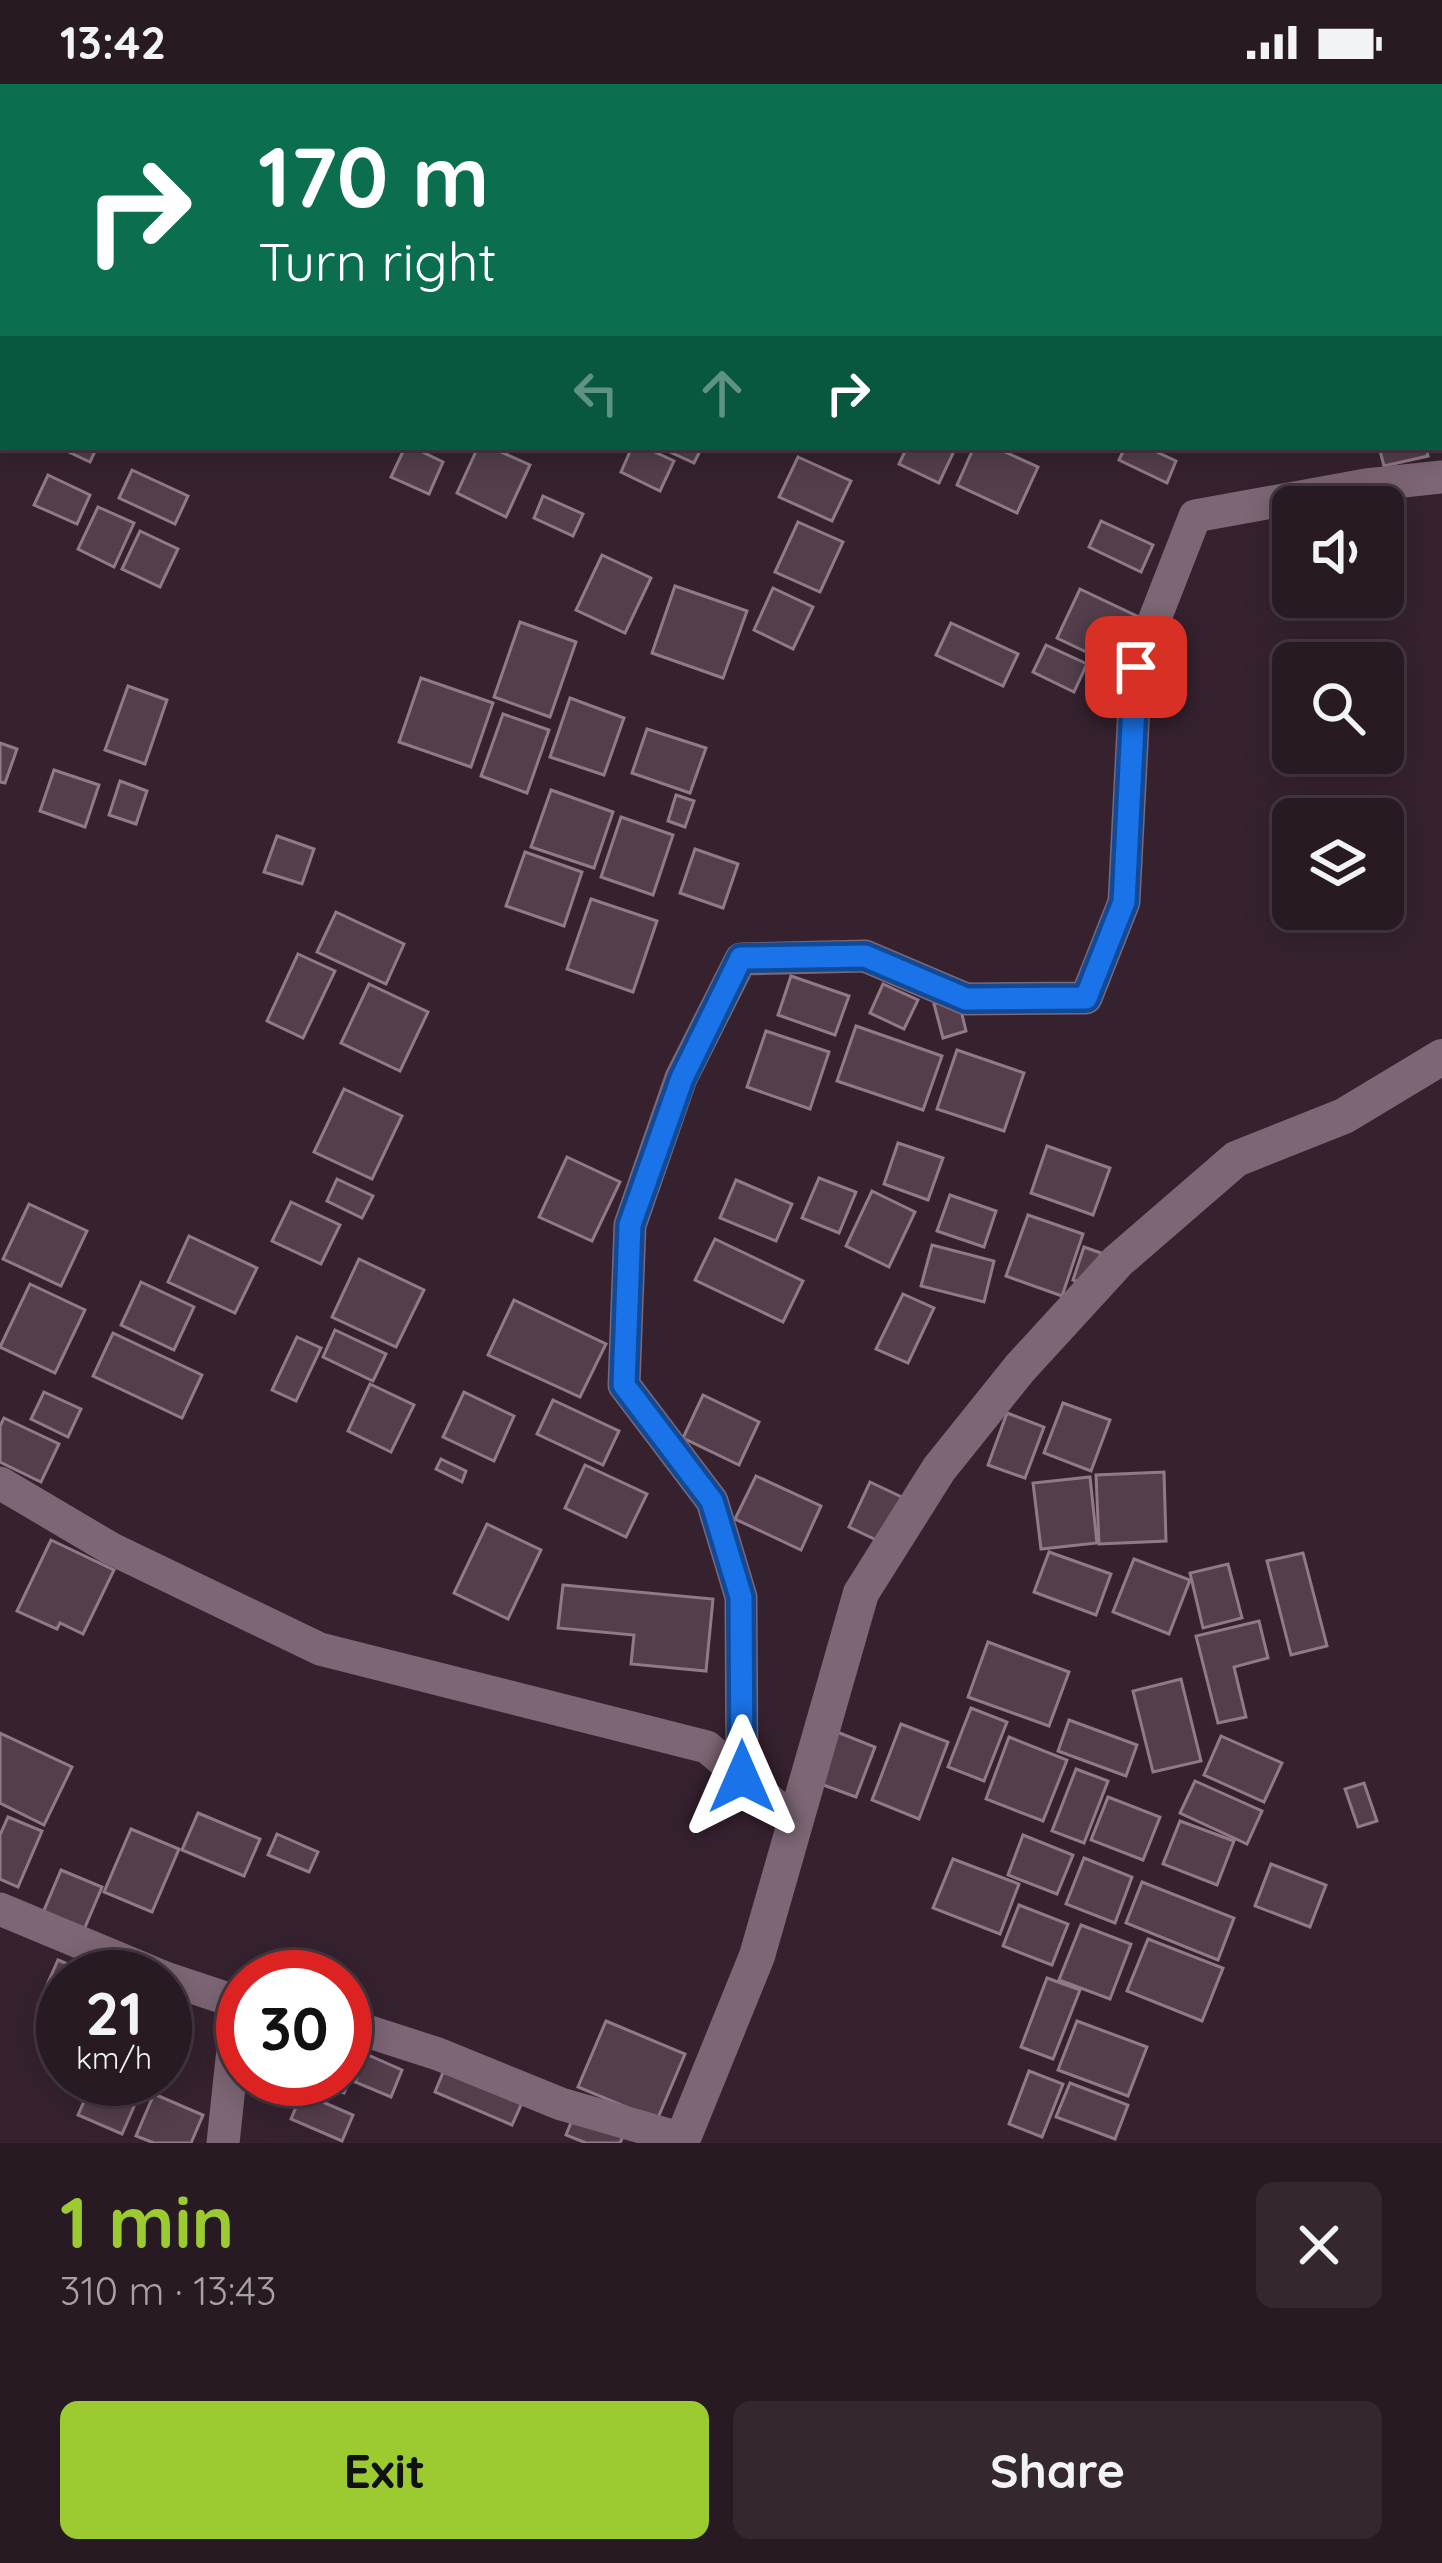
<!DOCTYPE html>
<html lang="en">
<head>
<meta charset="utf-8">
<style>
  :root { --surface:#281a23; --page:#342730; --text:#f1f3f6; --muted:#a5a1a6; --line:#443841; --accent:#9cca31 }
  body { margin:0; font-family:Quicksand,sans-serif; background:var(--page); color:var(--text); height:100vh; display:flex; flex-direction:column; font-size:45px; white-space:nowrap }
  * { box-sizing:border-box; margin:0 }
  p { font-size:39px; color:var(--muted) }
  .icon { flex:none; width:66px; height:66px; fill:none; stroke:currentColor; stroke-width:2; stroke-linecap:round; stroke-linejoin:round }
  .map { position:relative; height:2059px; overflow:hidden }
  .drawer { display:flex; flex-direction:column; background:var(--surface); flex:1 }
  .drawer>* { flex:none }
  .guide { position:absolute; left:0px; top:0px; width:1443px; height:366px; box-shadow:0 6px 30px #0003,0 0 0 3px var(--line); background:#0b6e4f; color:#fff; overflow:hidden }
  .tools { position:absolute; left:1272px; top:402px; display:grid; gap:24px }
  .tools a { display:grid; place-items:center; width:132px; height:132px; border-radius:18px; background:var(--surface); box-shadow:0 6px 30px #0003,0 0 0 3px var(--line); font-size:60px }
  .speed { position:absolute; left:36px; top:1866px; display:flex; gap:24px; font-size:60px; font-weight:700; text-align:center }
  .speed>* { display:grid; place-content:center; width:156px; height:156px; border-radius:50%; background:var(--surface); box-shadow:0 6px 30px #0003,0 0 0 3px var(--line); line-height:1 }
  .speed small { font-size:30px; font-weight:400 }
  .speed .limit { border:18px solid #d22; background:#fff; color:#111 }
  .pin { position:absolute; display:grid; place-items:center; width:102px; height:102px; color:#fff; margin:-51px; border-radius:24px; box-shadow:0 6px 18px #0006 }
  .me { position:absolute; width:132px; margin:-66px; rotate:0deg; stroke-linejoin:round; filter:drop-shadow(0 0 9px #0008) }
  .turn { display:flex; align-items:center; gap:42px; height:252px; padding:0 60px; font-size:54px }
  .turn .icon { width:156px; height:156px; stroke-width:2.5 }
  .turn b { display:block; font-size:84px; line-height:102px }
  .lanes { display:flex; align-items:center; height:114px; padding:0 60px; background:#0003; justify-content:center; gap:60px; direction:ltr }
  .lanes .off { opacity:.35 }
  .round { display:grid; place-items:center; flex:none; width:126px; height:126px; border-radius:18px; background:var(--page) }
  .head { display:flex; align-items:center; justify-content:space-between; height:204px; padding:0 60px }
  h1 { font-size:72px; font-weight:700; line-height:90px; color:var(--accent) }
  .primary-button { display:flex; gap:24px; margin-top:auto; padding:24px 60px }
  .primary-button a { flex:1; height:138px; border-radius:18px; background:var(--accent); color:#111; font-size:48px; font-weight:700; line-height:138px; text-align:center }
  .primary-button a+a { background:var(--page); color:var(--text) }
  .status { display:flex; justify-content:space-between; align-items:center; height:84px; padding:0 60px; background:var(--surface); direction:ltr }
  .status svg { height:33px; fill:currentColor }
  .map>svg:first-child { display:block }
</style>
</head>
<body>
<div class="status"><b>13:42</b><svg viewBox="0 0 49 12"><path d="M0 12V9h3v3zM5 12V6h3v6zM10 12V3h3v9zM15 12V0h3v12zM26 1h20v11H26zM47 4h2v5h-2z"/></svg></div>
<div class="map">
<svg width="1442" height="2059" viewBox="0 0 1442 2059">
  <rect width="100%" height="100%" fill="#36222f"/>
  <g fill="#543e4c" stroke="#917988" stroke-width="3">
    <polygon points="726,0 811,0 810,3 732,3"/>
    <polygon points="58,363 97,363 90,378"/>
    <polygon points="405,363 412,363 443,378 429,410 391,393"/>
    <polygon points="478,363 490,363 530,381 506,433 457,409"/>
    <polygon points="632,363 644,363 674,377 660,407 621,388"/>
    <polygon points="659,363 702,363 694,379"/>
    <polygon points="907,363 956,363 939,399 899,380"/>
    <polygon points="974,363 994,363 1038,383 1017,429 957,401"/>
    <polygon points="1125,363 1146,363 1176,377 1167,399 1119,376"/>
    <polygon points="1379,363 1426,363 1428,372 1384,382"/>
    <polygon points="798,373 851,397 832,437 779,413"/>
    <polygon points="132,386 188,412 175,440 119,414"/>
    <polygon points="48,391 90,411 77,440 34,421"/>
    <polygon points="543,412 583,430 573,452 534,434"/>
    <polygon points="98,423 134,439 114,483 78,465"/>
    <polygon points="1101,437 1153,461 1141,488 1089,463"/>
    <polygon points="798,438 843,458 820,508 775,488"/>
    <polygon points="140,447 178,465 160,503 122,485"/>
    <polygon points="602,471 651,494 625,549 576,526"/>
    <polygon points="675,502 747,527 723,594 652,569"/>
    <polygon points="773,504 813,523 793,565 754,546"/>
    <polygon points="1080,505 1143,535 1120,584 1057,554"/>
    <polygon points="520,538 576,558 550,633 494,613"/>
    <polygon points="951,539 1018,570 1003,602 936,571"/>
    <polygon points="1046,561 1087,580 1074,608 1033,588"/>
    <polygon points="421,594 493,619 471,683 399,658"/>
    <polygon points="128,602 167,616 145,680 105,666"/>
    <polygon points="570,614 624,634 604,691 550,673"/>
    <polygon points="503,630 549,646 527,709 481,692"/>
    <polygon points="647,645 706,664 690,709 632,689"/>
    <polygon points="0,659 17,665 5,699 0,698"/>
    <polygon points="54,686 99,701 85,743 40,727"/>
    <polygon points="120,697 147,707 136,740 109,731"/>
    <polygon points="551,706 613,728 594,784 531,763"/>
    <polygon points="676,711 694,717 685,743 668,737"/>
    <polygon points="621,733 673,751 653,811 601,793"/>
    <polygon points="277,752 314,765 302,800 264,788"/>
    <polygon points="695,765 738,780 723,824 680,809"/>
    <polygon points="525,768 582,788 564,842 506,822"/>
    <polygon points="591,815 657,837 633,908 567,885"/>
    <polygon points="336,828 404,860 386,900 317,868"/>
    <polygon points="298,870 335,887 303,954 267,937"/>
    <polygon points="791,892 849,912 835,951 778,931"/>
    <polygon points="369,900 428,928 400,987 341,959"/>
    <polygon points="883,900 918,916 904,945 870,929"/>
    <polygon points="958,914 966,947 943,954 934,920"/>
    <polygon points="856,942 942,972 923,1026 837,997"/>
    <polygon points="766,947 829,968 810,1025 747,1003"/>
    <polygon points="957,966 1024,989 1004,1047 937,1025"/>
    <polygon points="344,1005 402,1032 372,1095 314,1068"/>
    <polygon points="898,1059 943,1074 928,1116 884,1100"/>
    <polygon points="1047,1062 1110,1084 1093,1131 1031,1109"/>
    <polygon points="567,1073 620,1098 592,1157 539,1133"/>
    <polygon points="819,1094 856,1108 839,1149 802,1134"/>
    <polygon points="337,1095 373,1112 362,1134 327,1117"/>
    <polygon points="736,1096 792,1120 776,1157 720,1134"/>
    <polygon points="872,1107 915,1128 889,1183 846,1162"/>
    <polygon points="950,1111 996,1127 984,1163 937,1147"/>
    <polygon points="291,1118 340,1141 321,1180 272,1157"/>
    <polygon points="29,1120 87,1147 61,1202 3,1175"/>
    <polygon points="1028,1131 1083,1150 1062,1212 1006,1192"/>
    <polygon points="189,1152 257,1184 235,1229 168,1198"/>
    <polygon points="715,1155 803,1197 783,1238 695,1196"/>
    <polygon points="932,1161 994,1177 984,1218 921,1202"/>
    <polygon points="1084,1163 1101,1169 1089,1202 1073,1196"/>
    <polygon points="359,1175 424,1206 396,1263 332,1233"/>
    <polygon points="141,1198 194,1223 174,1266 121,1241"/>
    <polygon points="30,1200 85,1226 55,1289 0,1263"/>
    <polygon points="903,1210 934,1224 908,1279 876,1265"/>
    <polygon points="514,1216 606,1260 580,1313 488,1271"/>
    <polygon points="335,1246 386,1270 373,1297 323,1273"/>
    <polygon points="113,1249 202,1291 182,1334 93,1292"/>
    <polygon points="297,1253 321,1264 296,1317 272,1306"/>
    <polygon points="370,1300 414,1321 391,1368 348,1347"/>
    <polygon points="44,1308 81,1325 68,1353 31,1335"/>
    <polygon points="464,1308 514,1332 494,1377 443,1353"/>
    <polygon points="703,1311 759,1338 739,1381 683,1354"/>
    <polygon points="553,1316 619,1347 603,1381 537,1350"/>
    <polygon points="1063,1319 1110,1336 1091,1387 1044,1369"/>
    <polygon points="1007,1329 1044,1343 1025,1394 988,1381"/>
    <polygon points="4,1334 59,1360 41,1398 0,1378 0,1342"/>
    <polygon points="441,1375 466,1387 462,1398 436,1385"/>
    <polygon points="585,1381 647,1410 626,1453 565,1424"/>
    <polygon points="1164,1388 1166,1457 1099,1460 1096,1391"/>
    <polygon points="756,1392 821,1422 801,1466 735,1435"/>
    <polygon points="1090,1393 1097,1459 1041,1465 1033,1399"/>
    <polygon points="870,1398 908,1416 887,1461 849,1443"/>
    <polygon points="487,1440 541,1466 508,1535 454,1509"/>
    <polygon points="51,1456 114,1486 83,1550 60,1539 57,1545 17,1527"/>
    <polygon points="1049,1468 1111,1490 1096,1531 1034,1508"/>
    <polygon points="1303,1469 1327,1562 1291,1571 1267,1477"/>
    <polygon points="1134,1475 1190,1496 1169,1550 1113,1528"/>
    <polygon points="1228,1480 1242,1534 1203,1544 1190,1489"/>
    <polygon points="563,1501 713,1515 706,1587 631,1580 634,1551 558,1544"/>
    <polygon points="1259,1537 1268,1574 1234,1583 1246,1633 1218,1639 1196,1552"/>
    <polygon points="988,1558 1069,1588 1049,1642 968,1613"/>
    <polygon points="1181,1595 1201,1677 1153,1688 1133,1607"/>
    <polygon points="971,1624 1007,1638 984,1697 948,1683"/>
    <polygon points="1069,1636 1137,1661 1126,1692 1058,1667"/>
    <polygon points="901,1640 948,1658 919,1735 872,1716"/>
    <polygon points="837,1648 875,1663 856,1713 818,1699"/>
    <polygon points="0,1649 72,1683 44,1741 0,1719"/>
    <polygon points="1221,1652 1282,1679 1264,1718 1204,1691"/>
    <polygon points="1009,1653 1067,1676 1043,1737 986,1715"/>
    <polygon points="1076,1685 1108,1697 1084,1759 1052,1747"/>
    <polygon points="1195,1697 1262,1727 1247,1760 1180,1729"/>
    <polygon points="1364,1699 1377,1737 1358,1743 1345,1705"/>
    <polygon points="1108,1713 1160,1733 1143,1776 1091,1756"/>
    <polygon points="198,1729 260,1755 244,1792 182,1766"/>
    <polygon points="8,1733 42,1747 18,1803 0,1795 0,1751"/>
    <polygon points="1180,1737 1234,1757 1217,1801 1163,1780"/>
    <polygon points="131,1745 179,1765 152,1828 104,1808"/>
    <polygon points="277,1750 318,1768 309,1788 268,1771"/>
    <polygon points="1023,1751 1073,1771 1057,1810 1008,1791"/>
    <polygon points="1084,1774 1132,1793 1115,1839 1066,1820"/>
    <polygon points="953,1775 1019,1800 1000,1850 933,1824"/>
    <polygon points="1271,1780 1326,1801 1310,1843 1255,1822"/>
    <polygon points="61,1786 102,1803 83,1848 42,1831"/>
    <polygon points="1142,1798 1234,1834 1218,1876 1126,1839"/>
    <polygon points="1019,1821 1068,1840 1052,1881 1003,1862"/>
    <polygon points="1081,1841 1131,1860 1110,1915 1059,1896"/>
    <polygon points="1148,1855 1223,1884 1202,1937 1127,1907"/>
    <polygon points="58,1876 99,1893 63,1893 63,1932 38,1921"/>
    <polygon points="1047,1894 1080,1906 1053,1975 1021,1963"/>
    <polygon points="606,1937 685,1970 657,2036 578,2003"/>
    <polygon points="1077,1937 1147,1963 1128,2012 1058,1986"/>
    <polygon points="366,1970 402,1986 391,2013 355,1998"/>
    <polygon points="345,1974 357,1979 344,2009 316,1997 317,1995 345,1995"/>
    <polygon points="447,1979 525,2012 512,2041 435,2008"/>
    <polygon points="1029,1987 1063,2000 1042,2053 1009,2040"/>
    <polygon points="94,1995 146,1995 122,2050 78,2031"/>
    <polygon points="1070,1999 1128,2021 1115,2055 1056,2033"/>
    <polygon points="302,2009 353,2031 342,2057 291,2035"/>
    <polygon points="154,2010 203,2031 191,2059 154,2059 136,2052"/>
    <polygon points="575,2029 624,2050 620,2059 586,2059 566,2051"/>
  </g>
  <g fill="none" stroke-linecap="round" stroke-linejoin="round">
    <g stroke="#7d6675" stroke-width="33">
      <polyline points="0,23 3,24"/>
      <polyline points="1440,126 1442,126"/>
      <polyline points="0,1399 110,1464 320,1565 707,1663 795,1738"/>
      <polyline points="742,1693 741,1513 712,1417 624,1301 630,1141 681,994 741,875 865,872 966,915 1086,914 1124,818 1136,583 1195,432 1366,401 1442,393"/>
      <polyline points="0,1825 163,1893"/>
      <polyline points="165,1894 243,1920"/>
      <polyline points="345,1940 438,1970 561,2020 683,2055"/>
      <polyline points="223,2059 238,1919"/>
    </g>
    <polyline stroke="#7d6675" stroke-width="36" points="681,2059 757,1872 861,1509 939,1385 1020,1284 1118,1177 1236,1075 1344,1032 1442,973"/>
  </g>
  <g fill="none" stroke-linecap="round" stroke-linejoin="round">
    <g stroke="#114b97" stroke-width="30">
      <polyline id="route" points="742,1693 741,1513 712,1417 624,1301 630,1141 682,994 741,874 865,872 966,915 1086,914 1124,818 1136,583"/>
    </g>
    <use href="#route" stroke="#1a73e8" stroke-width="21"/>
  </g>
</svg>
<div class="tools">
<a><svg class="icon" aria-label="sound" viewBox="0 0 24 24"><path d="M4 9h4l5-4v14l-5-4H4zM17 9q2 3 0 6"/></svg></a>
<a><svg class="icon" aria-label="search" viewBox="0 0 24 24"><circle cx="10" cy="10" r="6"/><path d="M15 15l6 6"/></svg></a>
<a><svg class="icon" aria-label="layers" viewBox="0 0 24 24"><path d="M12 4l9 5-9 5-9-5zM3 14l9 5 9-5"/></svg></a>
</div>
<div class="speed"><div>21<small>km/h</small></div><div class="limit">30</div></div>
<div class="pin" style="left:1136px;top:583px;background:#d93025"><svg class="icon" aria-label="arrive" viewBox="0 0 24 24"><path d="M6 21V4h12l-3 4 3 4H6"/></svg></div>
<svg class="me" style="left:742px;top:1693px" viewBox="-20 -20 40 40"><path d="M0-17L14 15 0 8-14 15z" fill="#1a73e8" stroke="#fff" stroke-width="4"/></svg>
<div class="guide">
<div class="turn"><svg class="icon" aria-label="right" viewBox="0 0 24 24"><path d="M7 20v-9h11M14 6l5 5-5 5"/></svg><div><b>170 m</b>Turn right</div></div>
<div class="lanes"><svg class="icon off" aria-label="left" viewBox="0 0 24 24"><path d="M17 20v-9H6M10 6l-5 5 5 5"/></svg><svg class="icon off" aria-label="ahead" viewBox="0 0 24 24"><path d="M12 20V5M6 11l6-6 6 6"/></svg><svg class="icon" aria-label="right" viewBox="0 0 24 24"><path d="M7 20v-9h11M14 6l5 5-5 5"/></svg></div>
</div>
</div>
<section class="drawer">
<div class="head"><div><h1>1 min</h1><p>310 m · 13:43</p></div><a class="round"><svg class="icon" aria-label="close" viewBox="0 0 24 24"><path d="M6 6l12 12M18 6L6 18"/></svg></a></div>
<div class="primary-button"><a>Exit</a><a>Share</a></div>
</section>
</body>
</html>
